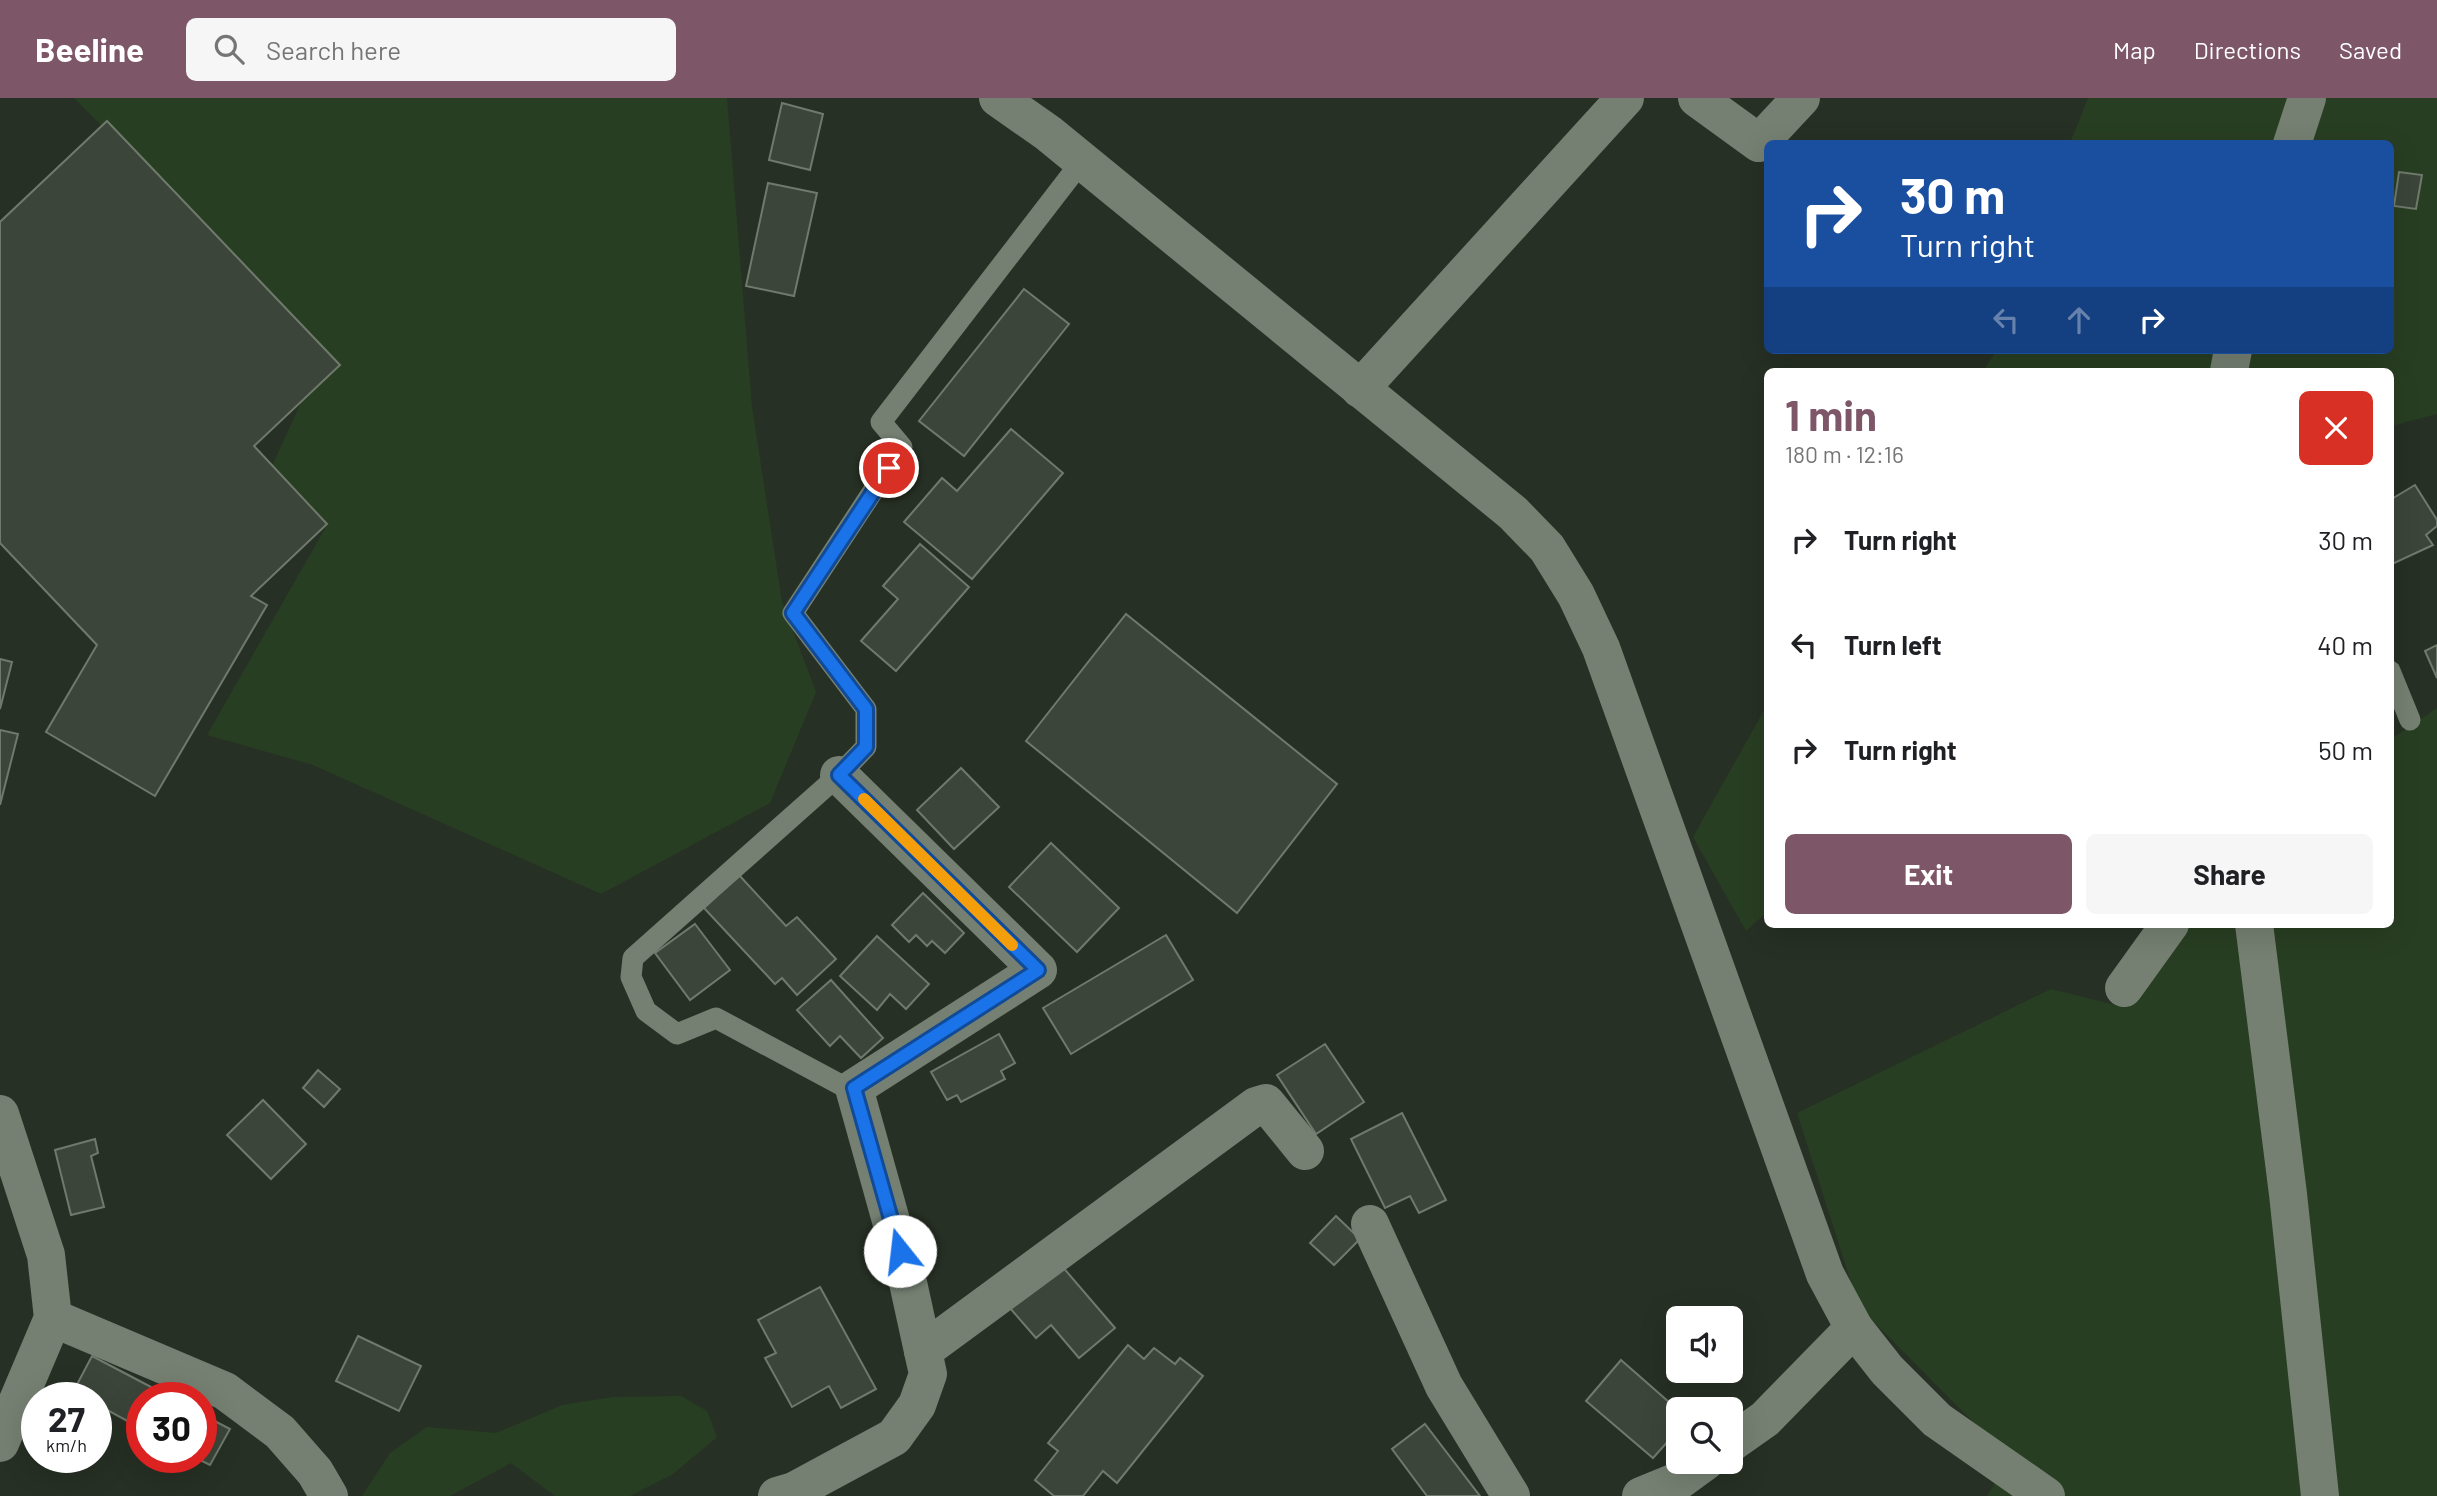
<!DOCTYPE html>
<html lang="en">
<head>
<meta charset="utf-8">
<style>
  :root { --surface:#fff; --page:#f6f6f6; --text:#202124; --muted:#757577; --accent:#7d5767 }
  body { margin:0; font-family:Barlow,sans-serif; background:var(--page); color:var(--text); height:100vh; display:flex; flex-direction:column; font-size:26px; white-space:nowrap }
  * { box-sizing:border-box; margin:0 }
  p { font-size:23px; color:var(--muted) }
  .icon { flex:none; width:38px; height:38px; fill:none; stroke:currentColor; stroke-width:2; stroke-linecap:round; stroke-linejoin:round }
  .map { position:relative; flex:1; overflow:hidden }
  .drawer { position:absolute; left:1764px; top:270px; width:630px; height:560px; display:flex; flex-direction:column; background:var(--surface); border-radius:10px; box-shadow:0 7px 28px #0002 }
  .drawer>* { flex:none }
  .top-card { position:absolute; left:1764px; top:42px; width:630px; height:214px; border-radius:10px; box-shadow:0 7px 28px #0002; background:#1a4fa0; color:#fff; overflow:hidden }
  .buttons { position:absolute; left:1666px; top:1208px; display:grid; gap:14px }
  .buttons a { display:grid; place-items:center; width:77px; height:77px; border-radius:10px; background:var(--surface); box-shadow:0 7px 28px #0002; font-size:35px }
  .speed { position:absolute; left:21px; top:1284px; display:flex; gap:14px; font-size:35px; font-weight:700; text-align:center }
  .speed>* { display:grid; place-content:center; width:91px; height:91px; border-radius:50%; background:var(--surface); box-shadow:0 7px 28px #0002; line-height:1 }
  .speed small { font-size:18px; font-weight:400 }
  .speed .limit { border:10px solid #d22; background:#fff; color:#111 }
  .pin { position:absolute; display:grid; place-items:center; width:60px; height:60px; color:#fff; margin:-30px; border:4px solid #fff; border-radius:50%; box-shadow:0 2px 7px #0007 }
  .me { position:absolute; width:77px; margin:-38px; rotate:344deg; stroke-linejoin:round; filter:drop-shadow(0 0 5px #0008) }
  .turn { display:flex; align-items:center; gap:24px; height:147px; padding:0 21px; font-size:32px }
  .turn .icon { width:91px; height:91px; stroke-width:2.5 }
  .turn b { display:block; font-size:49px; line-height:60px }
  .lanes { display:flex; align-items:center; height:66px; padding:0 21px; background:#0003; justify-content:center; gap:35px; direction:ltr }
  .lanes .off { opacity:.35 }
  .round { display:grid; place-items:center; flex:none; width:74px; height:74px; border-radius:10px; background:var(--page) }
  .head { display:flex; align-items:center; justify-content:space-between; height:119px; padding:0 21px }
  h1 { font-size:42px; font-weight:700; line-height:52px; color:var(--accent) }
  .action { display:flex; gap:14px; margin-top:auto; padding:14px 21px }
  .action a { flex:1; height:80px; border-radius:10px; background:var(--accent); color:#fff; font-size:28px; font-weight:700; line-height:80px; text-align:center }
  .action a+a { background:var(--page); color:var(--text) }
  ul { padding:0; list-style:none }
  li { display:flex; align-items:center; gap:21px; height:105px; padding:0 21px }
  li div { flex:1 }
  li b { display:block; font-size:26px }
  li em { font-style:normal }
  header { display:flex; align-items:center; gap:42px; box-sizing:border-box; height:98px; padding:0 35px; background:var(--accent); color:#fff }
  header strong { font-size:33px }
  nav { display:flex; gap:38px; margin-inline-start:auto; font-size:24px }
  .search { width:490px; height:63px; background:var(--page); display:flex; align-items:center; gap:18px; box-sizing:border-box; padding:0 24px; border-radius:10px; color:var(--muted); font-size:26px }
  .map>svg:first-child { display:block }
</style>
</head>
<body>
<header>
<strong>Beeline</strong>
<div class="search"><svg class="icon" aria-label="search" viewBox="0 0 24 24"><circle cx="10" cy="10" r="6"/><path d="M15 15l6 6"/></svg>Search here</div>
<nav><a>Map</a><a>Directions</a><a>Saved</a></nav>
</header>
<div class="map">
<svg width="2437" height="1398" viewBox="0 0 2437 1398">
  <rect width="100%" height="100%" fill="#273024"/>
  <g fill="#283e22">
    <polygon points="74,0 727,0 752,309 782,504 816,594 770,705 601,796 313,667 207,637 327,427 272,368 325,252"/>
    <polygon points="2088,0 2437,0 2437,316 2391,328 2390,273 1983,273 1997,252 2390,252 2390,46 2070,45"/>
    <polygon points="1767,607 1767,814 1746,833 1693,739"/>
    <polygon points="2437,610 2437,1398 1987,1398 2010,1361 1859,1209 1797,1015 2051,891 2119,908 2179,826 2390,826 2391,641"/>
    <polygon points="681,1298 707,1313 717,1339 673,1376 630,1398 555,1398 511,1365 450,1398 362,1398 390,1355 427,1329 496,1335 562,1307 613,1299"/>
  </g>
  <g fill="#3b4539" stroke="#6f7a6d" stroke-width="2">
    <polygon points="782,5 823,16 810,72 769,62"/>
    <polygon points="107,23 340,267 254,348 327,426 251,498 267,507 155,698 46,634 97,547 0,445 0,124"/>
    <polygon points="2399,74 2422,77 2416,111 2394,108"/>
    <polygon points="768,85 817,95 794,198 746,188"/>
    <polygon points="1024,191 1069,226 964,358 919,323"/>
    <polygon points="1011,331 1063,375 972,481 904,424 942,380 957,393"/>
    <polygon points="2415,387 2437,422 2437,428 2426,437 2433,447 2390,467 2390,402"/>
    <polygon points="920,446 969,489 896,573 861,543 898,501 883,488"/>
    <polygon points="1126,516 1337,686 1237,815 1026,643"/>
    <polygon points="2437,547 2437,580 2425,553"/>
    <polygon points="0,561 12,564 0,611"/>
    <polygon points="0,632 18,636 0,707"/>
    <polygon points="961,670 999,709 954,751 917,712"/>
    <polygon points="1051,745 1119,810 1077,854 1009,789"/>
    <polygon points="739,777 786,828 797,819 836,861 797,897 782,880 775,886 704,810"/>
    <polygon points="923,795 964,835 945,855 932,843 927,848 916,837 909,844 892,827"/>
    <polygon points="695,826 730,872 690,902 655,855"/>
    <polygon points="1166,837 1193,882 1071,956 1043,910"/>
    <polygon points="877,838 929,886 906,911 890,896 877,912 840,878"/>
    <polygon points="831,882 883,940 861,960 840,938 830,948 797,912"/>
    <polygon points="999,936 1015,965 1001,973 1005,981 961,1004 957,997 947,1002 931,974"/>
    <polygon points="1325,946 1364,1004 1316,1036 1277,977"/>
    <polygon points="318,972 340,991 324,1009 303,990"/>
    <polygon points="263,1002 306,1046 271,1081 227,1037"/>
    <polygon points="1402,1015 1446,1102 1419,1115 1410,1098 1385,1110 1351,1041"/>
    <polygon points="95,1041 98,1055 91,1058 104,1109 71,1117 55,1052"/>
    <polygon points="1336,1118 1360,1141 1334,1167 1310,1145"/>
    <polygon points="1061,1167 1115,1230 1079,1260 1051,1227 1036,1240 1010,1210"/>
    <polygon points="820,1189 876,1291 841,1310 829,1288 792,1309 765,1260 776,1255 758,1222"/>
    <polygon points="358,1238 421,1268 399,1313 336,1283"/>
    <polygon points="1128,1247 1144,1261 1154,1250 1175,1266 1180,1260 1203,1278 1117,1385 1103,1373 1083,1398 1054,1398 1035,1382 1058,1353 1048,1345"/>
    <polygon points="92,1258 172,1300 142,1300 142,1331 96,1306 96,1300 85,1300 73,1294"/>
    <polygon points="1621,1262 1678,1312 1678,1332 1653,1360 1586,1303"/>
    <polygon points="201,1316 230,1331 210,1367 196,1360 201,1360"/>
    <polygon points="1425,1326 1480,1398 1427,1398 1392,1351"/>
  </g>
  <g fill="none" stroke-linecap="round" stroke-linejoin="round">
    <g stroke="#758072" stroke-width="21">
      <polyline points="2390,573 2410,622"/>
      <polyline points="856,995 716,920 677,936 646,913 631,879 633,860 839,677 866,649 866,611 793,515 902,349 881,324 1082,63"/>
    </g>
    <g stroke="#758072" stroke-width="38">
      <polyline points="1697,0 1759,45 1801,0"/>
      <polyline points="1360,291 1625,0"/>
      <polyline points="2124,890 2170,826"/>
      <polyline points="1370,1126 1444,1288 1511,1398"/>
      <polyline points="53,1220 225,1293 280,1334 315,1374 329,1398"/>
      <polyline points="923,1253 1256,1008 1266,1005 1305,1053"/>
      <polyline points="1731,1345 1765,1321 1854,1230"/>
      <polyline points="777,1398 794,1393 894,1339 917,1307 928,1276 907,1180 854,990 1038,872 839,677"/>
      <polyline points="1641,1398 1680,1382 1706,1363"/>
    </g>
    <g stroke="#758072" stroke-width="38">
      <polyline points="998,0 1048,35 1513,415 1547,450 1576,497 1601,550 1825,1176 1854,1230 1887,1272 1937,1322 2046,1398"/>
      <polyline points="2292,46 2307,0"/>
      <polyline points="2229,273 2233,252"/>
      <polyline points="2254,826 2288,1096 2320,1398"/>
      <polyline points="0,1016 46,1157 53,1220 0,1345"/>
    </g>
  </g>
  <g fill="none" stroke-linecap="round" stroke-linejoin="round">
    <g stroke="#114b97" stroke-width="18">
      <polyline id="route" points="889,370 793,515 866,611 866,649 839,677 1038,872 854,990 900,1153"/>
    </g>
    <use href="#route" stroke="#1a73e8" stroke-width="12"/>
    <polyline stroke="#f59e0b" stroke-width="12" points="864,701 1012,847"/>
  </g>
</svg>
<div class="buttons">
<a><svg class="icon" aria-label="sound" viewBox="0 0 24 24"><path d="M4 9h4l5-4v14l-5-4H4zM17 9q2 3 0 6"/></svg></a>
<a><svg class="icon" aria-label="search" viewBox="0 0 24 24"><circle cx="10" cy="10" r="6"/><path d="M15 15l6 6"/></svg></a>
</div>
<div class="speed"><div>27<small>km/h</small></div><div class="limit">30</div></div>
<div class="pin" style="left:889px;top:370px;background:#d93025"><svg class="icon" aria-label="arrive" viewBox="0 0 24 24"><path d="M6 21V4h12l-3 4 3 4H6"/></svg></div>
<svg class="me" style="left:900px;top:1153px" viewBox="-20 -20 40 40"><circle r="19" fill="#fff"/><path d="M0-13L10 11 0 6-10 11z" fill="#1a73e8"/></svg>
<div class="top-card">
<div class="turn"><svg class="icon" aria-label="right" viewBox="0 0 24 24"><path d="M7 20v-9h11M14 6l5 5-5 5"/></svg><div><b>30 m</b>Turn right</div></div>
<div class="lanes"><svg class="icon off" aria-label="left" viewBox="0 0 24 24"><path d="M17 20v-9H6M10 6l-5 5 5 5"/></svg><svg class="icon off" aria-label="ahead" viewBox="0 0 24 24"><path d="M12 20V5M6 11l6-6 6 6"/></svg><svg class="icon" aria-label="right" viewBox="0 0 24 24"><path d="M7 20v-9h11M14 6l5 5-5 5"/></svg></div>
</div>
<section class="drawer">
<div class="head"><div><h1>1 min</h1><p>180 m · 12:16</p></div><a class="round" style="background:#d93025;color:#fff"><svg class="icon" aria-label="close" viewBox="0 0 24 24"><path d="M6 6l12 12M18 6L6 18"/></svg></a></div>
<ul>
<li><svg class="icon" aria-label="right" viewBox="0 0 24 24"><path d="M7 20v-9h11M14 6l5 5-5 5"/></svg><div><b>Turn right</b></div><em>30 m</em></li>
<li><svg class="icon" aria-label="left" viewBox="0 0 24 24"><path d="M17 20v-9H6M10 6l-5 5 5 5"/></svg><div><b>Turn left</b></div><em>40 m</em></li>
<li><svg class="icon" aria-label="right" viewBox="0 0 24 24"><path d="M7 20v-9h11M14 6l5 5-5 5"/></svg><div><b>Turn right</b></div><em>50 m</em></li>
</ul>
<div class="action"><a>Exit</a><a>Share</a></div>
</section>
</div>
</body>
</html>
